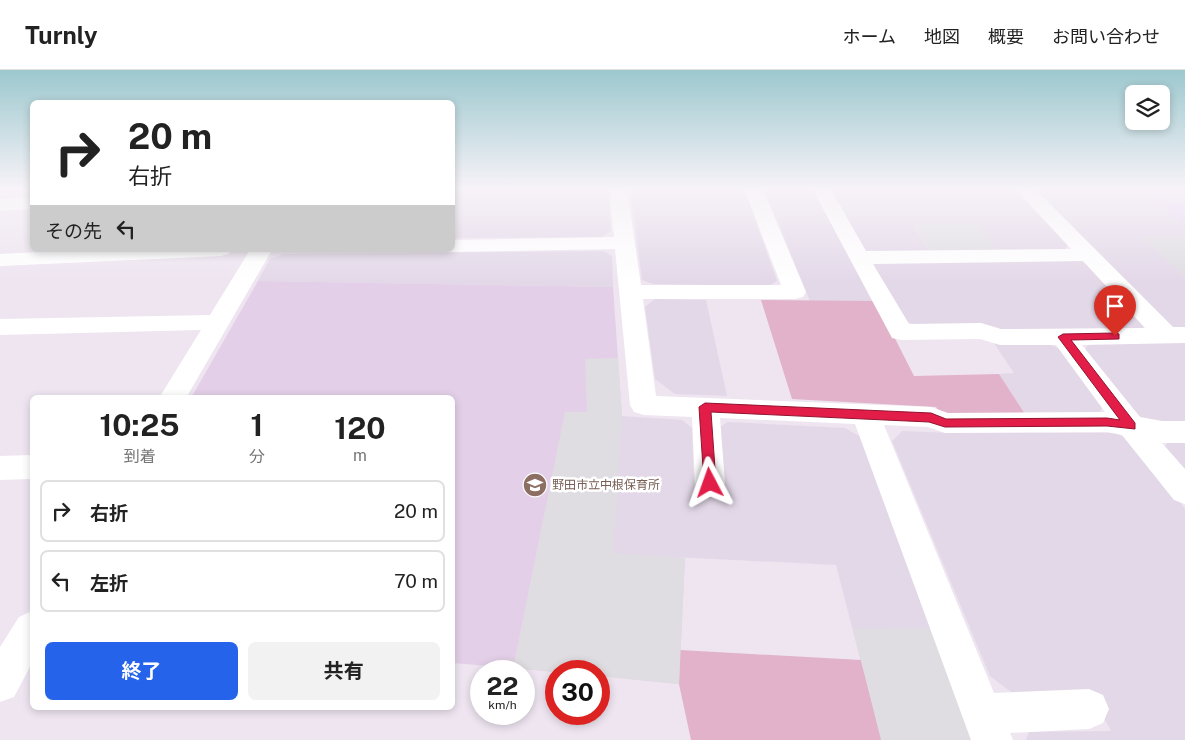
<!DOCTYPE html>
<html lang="ja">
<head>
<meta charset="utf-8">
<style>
  :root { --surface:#fff; --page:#f2f2f2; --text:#222; --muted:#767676; --line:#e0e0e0; --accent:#2563eb }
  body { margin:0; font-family:"Public Sans","Noto Sans JP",sans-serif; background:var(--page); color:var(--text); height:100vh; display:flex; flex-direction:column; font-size:19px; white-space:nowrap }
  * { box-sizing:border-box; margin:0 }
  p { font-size:16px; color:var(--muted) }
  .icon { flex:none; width:28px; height:28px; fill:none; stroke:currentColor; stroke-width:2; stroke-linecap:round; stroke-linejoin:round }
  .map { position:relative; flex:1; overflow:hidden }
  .side { position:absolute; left:30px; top:325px; width:425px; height:315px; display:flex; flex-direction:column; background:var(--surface); border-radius:8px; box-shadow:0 2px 8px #0003 }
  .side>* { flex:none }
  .guide { position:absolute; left:30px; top:30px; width:425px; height:152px; border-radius:8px; box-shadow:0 2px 8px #0003; background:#fff; color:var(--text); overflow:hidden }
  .fabs { position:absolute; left:1125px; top:15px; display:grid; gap:10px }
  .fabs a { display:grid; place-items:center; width:45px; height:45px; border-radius:8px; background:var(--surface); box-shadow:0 2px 8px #0003; font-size:25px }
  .speed { position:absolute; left:470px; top:590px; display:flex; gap:10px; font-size:25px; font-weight:700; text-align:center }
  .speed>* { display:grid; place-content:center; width:65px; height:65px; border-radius:50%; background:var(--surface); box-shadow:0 2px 8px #0003; line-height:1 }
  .speed small { font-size:12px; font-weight:400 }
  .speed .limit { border:8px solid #d22; background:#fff; color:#111 }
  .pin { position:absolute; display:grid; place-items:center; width:42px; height:42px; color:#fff; margin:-51px -21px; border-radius:50% 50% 50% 0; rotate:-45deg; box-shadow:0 0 5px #0007 }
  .pin .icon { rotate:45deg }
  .me { position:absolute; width:55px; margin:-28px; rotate:356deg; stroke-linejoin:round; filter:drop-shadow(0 0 4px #0008) }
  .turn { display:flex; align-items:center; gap:18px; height:105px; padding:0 15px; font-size:22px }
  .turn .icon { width:65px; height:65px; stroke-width:2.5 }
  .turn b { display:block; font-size:35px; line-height:42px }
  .then { display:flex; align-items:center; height:48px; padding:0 15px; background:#0003; gap:10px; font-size:19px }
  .eta { display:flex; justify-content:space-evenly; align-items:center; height:85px; text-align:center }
  .eta b { font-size:30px; font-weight:700; line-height:35px }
  .cta { display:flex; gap:10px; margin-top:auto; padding:10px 15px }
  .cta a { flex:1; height:58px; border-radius:8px; background:var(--accent); color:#fff; font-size:20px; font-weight:700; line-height:58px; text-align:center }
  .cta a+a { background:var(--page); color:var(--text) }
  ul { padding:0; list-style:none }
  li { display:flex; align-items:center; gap:15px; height:62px; margin:0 10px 8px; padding:0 5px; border:2px solid var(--line); border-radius:8px }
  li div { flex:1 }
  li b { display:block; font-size:19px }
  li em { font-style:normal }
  header { display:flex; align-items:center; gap:30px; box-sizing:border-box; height:70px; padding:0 25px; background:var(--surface); border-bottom:1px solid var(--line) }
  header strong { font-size:24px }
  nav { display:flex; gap:28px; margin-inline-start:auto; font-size:18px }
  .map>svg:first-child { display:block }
</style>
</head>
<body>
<header>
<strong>Turnly</strong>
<nav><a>ホーム</a><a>地図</a><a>概要</a><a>お問い合わせ</a></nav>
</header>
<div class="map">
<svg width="1185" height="670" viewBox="0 0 1185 670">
  <rect width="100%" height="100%" fill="#eee5f0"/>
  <g fill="#e3d8e8">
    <polygon points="825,118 1012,118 1068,175 1064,181 998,180 913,154 930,182 861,184"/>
    <polygon points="1036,118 1140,118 1185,154 1185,167 1144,168 1185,207 1185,258 1176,259 1164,255 1033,122"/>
    <polygon points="599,119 608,123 611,161 602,167 453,168 453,121"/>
    <polygon points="737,119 746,124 777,211 769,216 653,214 642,210 631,124 639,120"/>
    <polygon points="774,119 818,120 876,231 810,231 766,123"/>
    <polygon points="603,181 612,186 613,217 258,211 270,189 283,184"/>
    <polygon points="1075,188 1084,192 1145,256 1143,258 993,260 980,254 913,254 903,250 869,191"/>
    <polygon points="655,229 706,230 727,326 675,324 655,309 645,237"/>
    <polygon points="1090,272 1185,272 1185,354 1157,354 1136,345 1084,281"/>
    <polygon points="994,273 1045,273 1061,279 1104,335 1099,343 1025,344 999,304 1014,303"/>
    <polygon points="622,346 682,350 692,358 694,417 724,419 717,359 728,352 845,358 861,367 932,558 881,670 836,495 613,484"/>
    <polygon points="902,361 953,363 1115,363 1133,371 1185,439 1185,670 1026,670 1029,662 1111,661 1090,622 1015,625 990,606 892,371"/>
    <polygon points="1169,370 1185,370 1185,406 1163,380"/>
  </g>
  <polygon fill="#e5d2f1" points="1140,118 1185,118 1185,154"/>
  <polygon fill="#e3d0e8" points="258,211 613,217 622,346 613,483 685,488 679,614 599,606 599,601 556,602 453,593 452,328 191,328"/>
  <g fill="#e1b2c9">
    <polygon points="761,230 876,231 914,306 999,304 1025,344 941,345 936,337 792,329"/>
    <polygon points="680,580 861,590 882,670 691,670 679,614"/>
  </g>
  <g fill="#e0dde2">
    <polygon points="913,153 977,154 1000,183 932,185"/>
    <polygon points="1143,167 1185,167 1185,207 1168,191"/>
    <polygon points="618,288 622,346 613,483 685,488 679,614 599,606 599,601 556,602 513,598 565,342 587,342 585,289"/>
    <polygon points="932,558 974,670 881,670 853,559"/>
  </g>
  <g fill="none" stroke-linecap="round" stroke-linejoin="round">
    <g fill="#fff" fill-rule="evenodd">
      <path d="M 609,118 L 627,118 L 641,215 L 781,215 L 744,118 L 762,118 L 806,222 L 803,227 L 795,229 L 643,229 L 656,326 L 931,337 L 948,343 L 1105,342 L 1056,275 L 1000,275 L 980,269 L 901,270 L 892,268 L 812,118 L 830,118 L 866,181 L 1071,179 L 1015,118 L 1034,118 L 1173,257 L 1185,257 L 1185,273 L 1082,275 L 1140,347 L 1162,351 L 1185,351 L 1185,373 L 1162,373 L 1185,399 L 1185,434 L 1174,430 L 1122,365 L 1107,362 L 945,363 L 928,357 L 884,355 L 994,623 L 1089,619 L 1103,625 L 1109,639 L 1103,653 L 1089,659 L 1010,663 L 1013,670 L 971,670 L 855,354 L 720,348 L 725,413 L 721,422 L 710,425 L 699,422 L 695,413 L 692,347 L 644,345 L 634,342 L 630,335 L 615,179 L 452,182 L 444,180 L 452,180 L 452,170 L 614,167 ZM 1083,191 L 1145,258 L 1001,259 L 981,253 L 909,254 L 873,194 Z"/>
      <polygon points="32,127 32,139 0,141 0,129"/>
      <polygon points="79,180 232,180 228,184 221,186 0,196 0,184"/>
      <polygon points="250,180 272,180 186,328 159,328 201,260 0,265 0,249 210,245"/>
      <polygon points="32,385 32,409 0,410 0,386"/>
      <polygon points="32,541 32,593 14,627 0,632 0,577 19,547"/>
    </g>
  </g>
  <linearGradient id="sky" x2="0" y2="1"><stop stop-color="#9cc8ce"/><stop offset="0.56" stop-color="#f7f3f8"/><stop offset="1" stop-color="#f7f3f8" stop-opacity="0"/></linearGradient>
  <rect width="1185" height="212" fill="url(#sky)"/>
  <polygon fill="#e11d48" stroke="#92132f" points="1115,263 1119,264 1119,269 1071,270 1135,353 1135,359 1107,356 945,357 929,352 711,342 716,413 710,418 704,413 699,337 705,333 931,343 946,349 1107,348 1120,350 1058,267 1063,264"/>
  <defs>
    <g id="school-disc" transform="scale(1.25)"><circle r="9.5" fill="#8d6e63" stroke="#fff"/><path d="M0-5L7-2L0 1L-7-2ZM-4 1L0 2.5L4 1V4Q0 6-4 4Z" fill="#fff"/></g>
  </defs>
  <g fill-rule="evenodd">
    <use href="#school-disc" x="535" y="415"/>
  </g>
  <g text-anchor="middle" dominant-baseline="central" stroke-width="5" stroke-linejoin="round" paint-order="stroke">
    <g font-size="12" fill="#785e54" stroke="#fff" text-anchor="start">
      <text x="552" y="415">野田市立中根保育所</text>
    </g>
  </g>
</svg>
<div class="fabs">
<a><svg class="icon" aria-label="layers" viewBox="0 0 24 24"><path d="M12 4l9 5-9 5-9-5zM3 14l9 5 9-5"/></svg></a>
</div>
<div class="speed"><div>22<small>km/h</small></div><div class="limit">30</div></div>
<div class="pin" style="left:1115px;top:266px;background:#d93025"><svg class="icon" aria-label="arrive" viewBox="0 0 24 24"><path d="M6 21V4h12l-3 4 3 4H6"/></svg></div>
<svg class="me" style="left:710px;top:413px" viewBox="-20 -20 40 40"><path d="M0-17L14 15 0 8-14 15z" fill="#e11d48" stroke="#fff" stroke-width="4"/></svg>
<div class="guide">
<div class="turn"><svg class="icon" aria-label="right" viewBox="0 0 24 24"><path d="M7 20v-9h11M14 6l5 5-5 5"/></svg><div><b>20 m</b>右折</div></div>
<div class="then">その先<svg class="icon" aria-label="left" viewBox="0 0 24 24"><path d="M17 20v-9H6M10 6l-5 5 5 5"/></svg></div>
</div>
<section class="side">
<div class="eta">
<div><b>10:25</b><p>到着</p></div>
<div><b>1</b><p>分</p></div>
<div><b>120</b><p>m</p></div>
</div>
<ul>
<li><svg class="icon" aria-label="right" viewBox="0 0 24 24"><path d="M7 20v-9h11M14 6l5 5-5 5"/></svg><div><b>右折</b></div><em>20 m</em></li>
<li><svg class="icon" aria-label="left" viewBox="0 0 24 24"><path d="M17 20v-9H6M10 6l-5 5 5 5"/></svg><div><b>左折</b></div><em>70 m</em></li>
</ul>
<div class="cta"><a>終了</a><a>共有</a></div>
</section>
</div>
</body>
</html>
